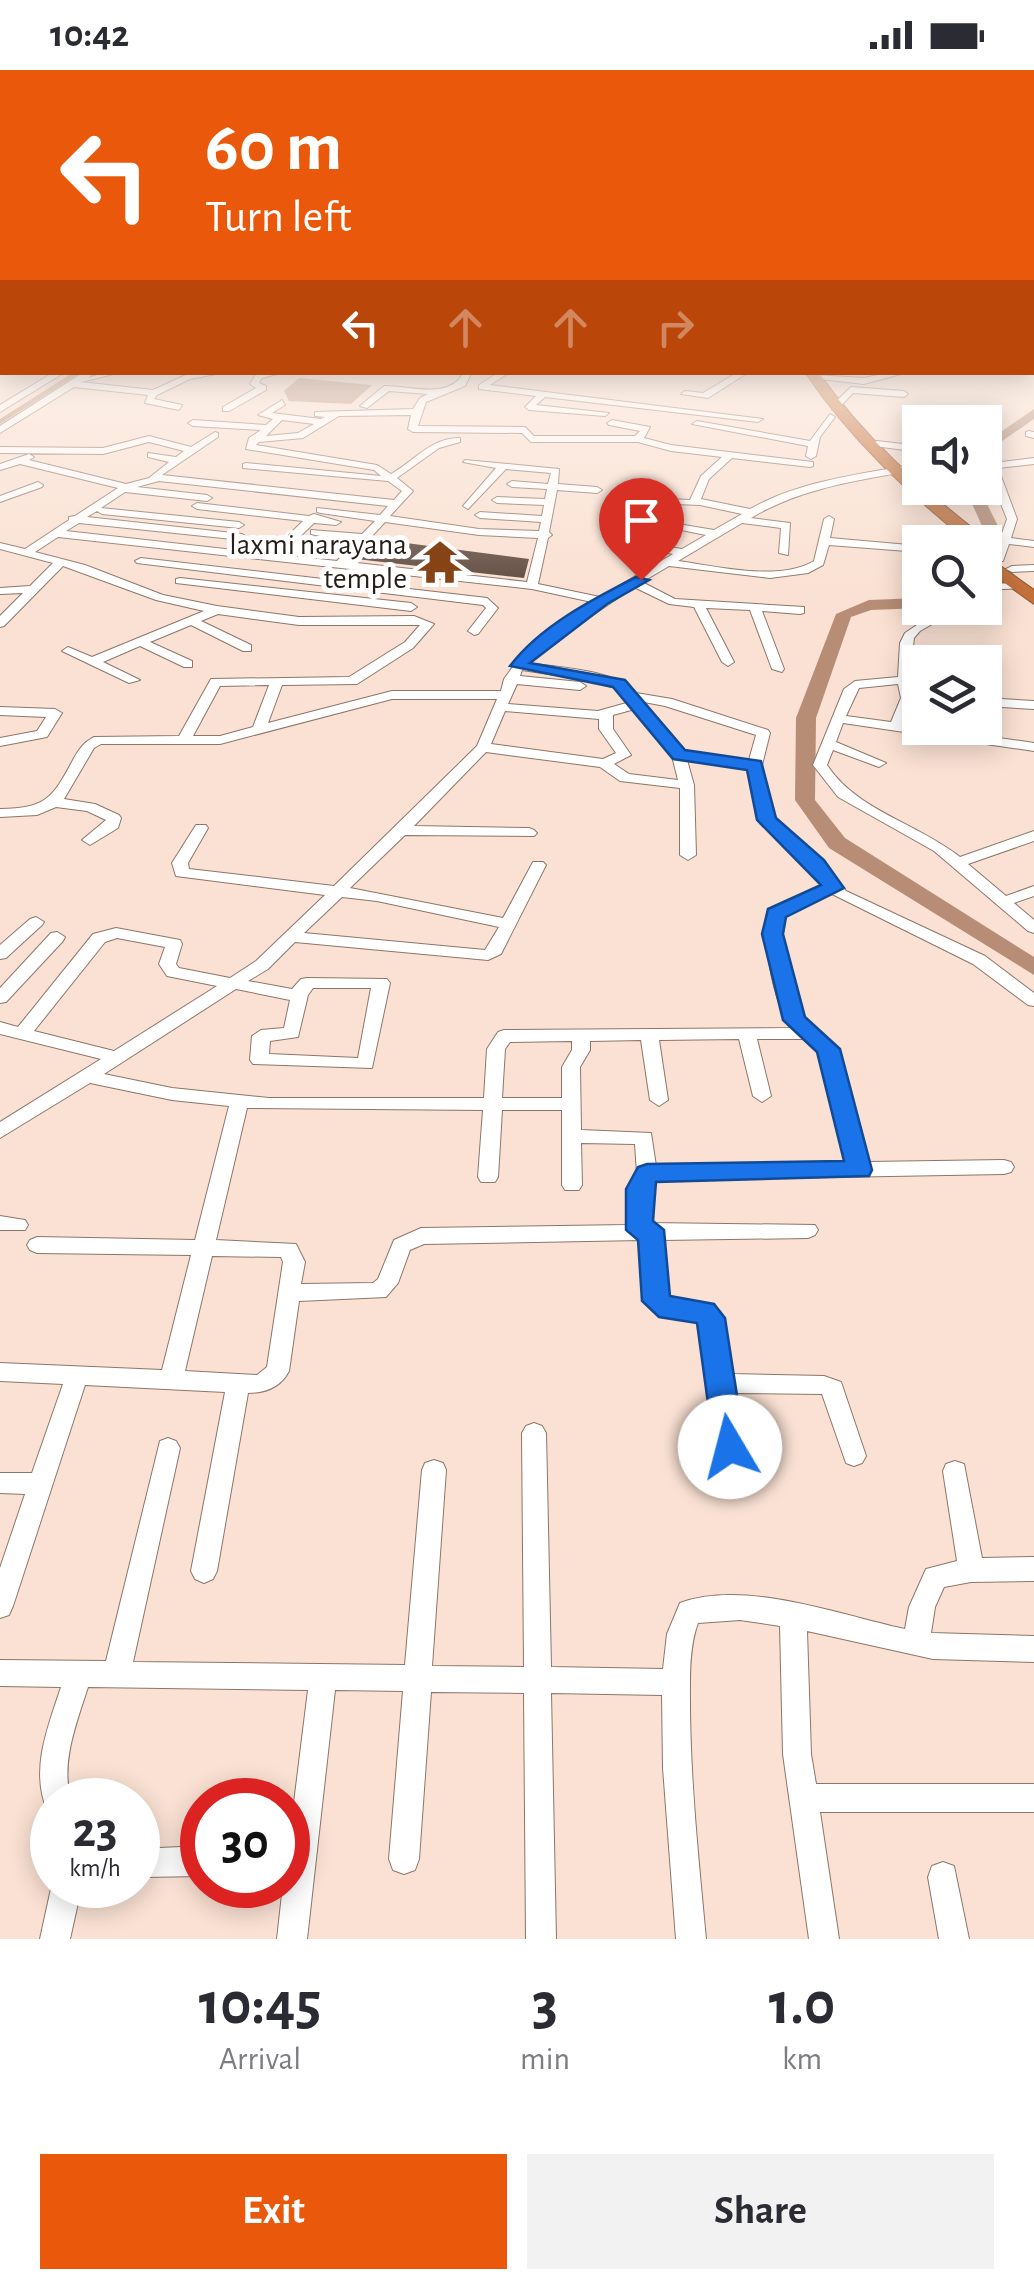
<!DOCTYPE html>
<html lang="en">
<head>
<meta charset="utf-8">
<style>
  :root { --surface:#fff; --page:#f2f2f3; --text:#2b2b33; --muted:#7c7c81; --accent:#ea580c }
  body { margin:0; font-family:"Alegreya Sans",sans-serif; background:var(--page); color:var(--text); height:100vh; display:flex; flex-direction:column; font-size:38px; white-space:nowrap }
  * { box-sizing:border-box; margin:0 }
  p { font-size:32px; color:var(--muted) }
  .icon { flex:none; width:55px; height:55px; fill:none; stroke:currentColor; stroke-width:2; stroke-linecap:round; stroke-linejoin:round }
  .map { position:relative; height:1869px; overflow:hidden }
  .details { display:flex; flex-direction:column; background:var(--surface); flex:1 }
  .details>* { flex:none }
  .banner { position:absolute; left:0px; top:0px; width:1035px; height:305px; box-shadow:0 5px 25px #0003; background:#ea580c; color:#fff; overflow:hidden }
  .buttons { position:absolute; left:902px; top:335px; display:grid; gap:20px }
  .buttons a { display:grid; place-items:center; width:100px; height:100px; border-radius:0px; background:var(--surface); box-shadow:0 5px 25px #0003; font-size:50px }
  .speed { position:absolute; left:30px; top:1708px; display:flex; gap:20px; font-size:50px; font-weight:700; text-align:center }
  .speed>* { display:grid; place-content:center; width:130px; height:130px; border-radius:50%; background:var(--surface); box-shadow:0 5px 25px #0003; line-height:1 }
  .speed small { font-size:25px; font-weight:400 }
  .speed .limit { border:15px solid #d22; background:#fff; color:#111 }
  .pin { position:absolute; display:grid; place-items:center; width:85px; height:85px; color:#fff; margin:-102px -42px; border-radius:50% 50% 50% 0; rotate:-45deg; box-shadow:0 0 10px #0007 }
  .pin .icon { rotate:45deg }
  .me { position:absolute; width:110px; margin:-55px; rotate:352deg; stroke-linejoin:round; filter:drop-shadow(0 0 8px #0008) }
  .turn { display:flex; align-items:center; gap:35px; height:210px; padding:0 40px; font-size:45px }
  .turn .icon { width:130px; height:130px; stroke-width:2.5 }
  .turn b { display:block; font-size:70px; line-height:85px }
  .lanes { display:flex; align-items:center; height:95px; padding:0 40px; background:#0003; justify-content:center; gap:50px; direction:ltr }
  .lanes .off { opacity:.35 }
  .eta { display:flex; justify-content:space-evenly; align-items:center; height:170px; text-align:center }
  .eta b { font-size:60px; font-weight:700; line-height:70px }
  .button { display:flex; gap:20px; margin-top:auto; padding:20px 40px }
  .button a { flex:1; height:115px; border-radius:0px; background:var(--accent); color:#fff; font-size:40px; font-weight:700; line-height:115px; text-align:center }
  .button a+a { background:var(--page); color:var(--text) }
  .status { display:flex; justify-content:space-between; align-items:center; height:70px; padding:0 50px; background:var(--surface); direction:ltr }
  .status svg { height:28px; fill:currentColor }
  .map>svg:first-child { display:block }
</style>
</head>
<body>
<div class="status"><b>10:42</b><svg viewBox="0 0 49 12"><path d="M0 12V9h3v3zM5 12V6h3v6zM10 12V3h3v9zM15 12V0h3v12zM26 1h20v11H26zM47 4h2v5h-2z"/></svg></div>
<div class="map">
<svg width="1034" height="1869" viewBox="0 0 1034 1869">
  <rect width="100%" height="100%" fill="#fae1d3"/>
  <polygon fill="#b78d75" points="299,308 372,315 351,334 289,331 284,321"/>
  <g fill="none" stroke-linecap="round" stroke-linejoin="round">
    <polygon fill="#b78d75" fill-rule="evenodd" points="74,302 82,302 0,354 0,349"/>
    <g fill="#b78d75" fill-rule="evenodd">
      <polygon points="1034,339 1034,349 985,383 985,373"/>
      <polygon points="965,418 979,418 998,456 987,475 974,472 982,456"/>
      <polygon points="920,528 922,538 871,540 851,547 816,648 815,730 845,768 1034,887 1034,905 829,778 795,730 796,648 836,544 869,530"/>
    </g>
  </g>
  <polygon fill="#614c41" points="383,470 529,489 524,508 356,489"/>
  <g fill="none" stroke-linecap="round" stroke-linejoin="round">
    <g stroke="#8c7669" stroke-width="2">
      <g id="minor">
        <rect x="0" y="265" width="2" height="4"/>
        <polygon points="54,302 65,302 0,342 0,335"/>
        <polygon points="84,302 95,302 88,308 107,302 122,302 81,312 153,320 188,304 226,302 190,309 157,325 154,329 182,335 179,340 145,333 148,325 74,317 0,363 0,356"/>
        <polygon points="264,302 285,302 262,308 259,313 266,316 266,320 229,341 223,341 223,337 256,318 250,314 256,304"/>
        <path d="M 464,302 L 472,302 L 465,316 L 426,332 L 418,356 L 525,357 L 534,366 L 635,366 L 640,361 L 609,355 L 607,353 L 612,350 L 650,357 L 644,368 L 671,375 L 813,392 L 813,396 L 810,397 L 732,388 L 709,409 L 701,429 L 750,439 C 801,410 863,404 920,393 L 920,399 C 862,410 802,417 751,448 L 790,453 L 788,485 L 779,483 L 781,458 L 742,453 L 678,491 C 716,496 779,512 814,491 L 824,449 L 829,446 L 834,449 L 830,468 L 920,476 L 920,482 L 829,475 L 823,495 L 808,503 L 770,508 L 669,496 L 642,512 L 675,529 L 804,537 L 804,543 L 800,544 L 762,541 L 784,599 L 782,602 L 772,599 L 750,540 L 706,538 L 734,592 L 728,596 L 722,592 L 694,537 L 669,534 L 634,517 L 534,585 L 527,593 C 556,597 618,600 636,623 L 672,629 L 768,660 L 770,663 L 762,695 L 774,748 L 822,792 L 846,821 L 985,886 L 1034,923 L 1034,936 L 1028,935 L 973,894 L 832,824 L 784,845 L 782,879 L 797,936 L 806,954 L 837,979 L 868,1092 L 1004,1090 L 1011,1092 L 1014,1097 L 1011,1102 L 1004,1104 L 654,1110 L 649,1119 L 649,1153 L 815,1155 L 818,1160 L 815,1165 L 808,1168 L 662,1170 L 667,1227 L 719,1242 L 731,1304 L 824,1306 L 841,1312 L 866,1386 L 862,1393 L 854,1396 L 846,1393 L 822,1324 L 734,1323 L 742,1377 L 738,1384 L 730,1387 L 722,1384 L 718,1377 L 701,1253 C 681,1246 658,1250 645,1231 L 641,1170 L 424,1174 L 410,1180 L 398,1213 L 386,1227 L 299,1231 L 289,1301 C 281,1317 265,1323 248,1323 L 217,1501 L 213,1509 L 204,1513 L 195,1509 L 191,1501 L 225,1322 L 85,1315 L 13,1536 L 9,1545 L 0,1548 L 0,1498 L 25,1424 L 0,1423 L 0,1403 L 32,1403 L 63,1314 L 0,1311 L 0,1293 L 162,1300 L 191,1185 L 37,1183 L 30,1180 L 27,1175 L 30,1170 L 37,1167 L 195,1170 L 229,1036 L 172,1030 L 90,1013 L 0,1068 L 0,1052 L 101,989 L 0,964 L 0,952 L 18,957 L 93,864 L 116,858 L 180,870 L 182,874 L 176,894 L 179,898 L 230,908 L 256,891 L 325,825 L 176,806 L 172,793 L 196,755 L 206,755 L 208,758 L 188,793 L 189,799 L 334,816 L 477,676 L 497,629 L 392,629 L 220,674 L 101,674 L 94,678 L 64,729 L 95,734 L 119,745 L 121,748 L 118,758 L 90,775 L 82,770 L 106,750 L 87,741 L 56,737 L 37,745 L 0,747 L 0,739 C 46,738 52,729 73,690 C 79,679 83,673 94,667 L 179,666 L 211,609 L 349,607 L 405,572 L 420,555 L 299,555 L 218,544 L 201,551 L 251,575 L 251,581 L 243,581 L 191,555 L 150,572 L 192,591 L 192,597 L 184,597 L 140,576 L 103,592 L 140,610 L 129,613 L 62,581 L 68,577 L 92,587 L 204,541 L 156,530 L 63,496 L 4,556 L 0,557 L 0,546 L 23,523 L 0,524 L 0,518 L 30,516 L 53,493 L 0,479 L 0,473 L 25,479 L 69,450 L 69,447 L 75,446 L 118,418 L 20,394 L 0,400 L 0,394 L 29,384 L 34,387 L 29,390 L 126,414 L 149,408 L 169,392 L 148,387 L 148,383 L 176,387 L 184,381 L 149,372 L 103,384 L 0,383 L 0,377 L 103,378 L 149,366 L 191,377 L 215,362 L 218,363 L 218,367 L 162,405 L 394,430 L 402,421 L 388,411 L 243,398 L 243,394 L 246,393 L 381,406 L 374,400 L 246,379 L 249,368 L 261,360 L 193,356 L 188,353 L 193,350 L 266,355 L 273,349 L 258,345 L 282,330 L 285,335 L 272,343 L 321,349 L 325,347 L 315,346 L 315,342 L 413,339 L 420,328 L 428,324 L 389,321 L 367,338 L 360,336 L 384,316 C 410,315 449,331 464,302 ZM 411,345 L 408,359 L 413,362 L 522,363 L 531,372 L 638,372 L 671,381 L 722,387 L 701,406 L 690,430 L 644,428 L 637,451 L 706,465 L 682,479 L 627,470 L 627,474 L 673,484 L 600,527 L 538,514 L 548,468 L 552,465 L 549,462 L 557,420 L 597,423 L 602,420 L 597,417 L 558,414 L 559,399 L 465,390 L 463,392 L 496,398 L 463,436 L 468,439 L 506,399 L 551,403 L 548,414 L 512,411 L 507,414 L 512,417 L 547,419 L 545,429 L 497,427 L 492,430 L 497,433 L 544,435 L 542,446 L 480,442 L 475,445 L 480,448 L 541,452 L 539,461 L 479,459 L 390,446 L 413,421 L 397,408 L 439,378 L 460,372 L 460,368 C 430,368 416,390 391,404 L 377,395 L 256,375 L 259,372 L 303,368 L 339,346 ZM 282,350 L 314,354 L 298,363 L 266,366 ZM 159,411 L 388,436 L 380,445 L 317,438 L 317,442 L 321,443 L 375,451 L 362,464 L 311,460 L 311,464 L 315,465 L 356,470 L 337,491 L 281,485 L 314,453 L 336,455 L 341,452 L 314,444 L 309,446 L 197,433 L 192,436 L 197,439 L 303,451 L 269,484 L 66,461 L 79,453 L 242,470 L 247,467 L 242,464 L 87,447 L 97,441 L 102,444 L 239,458 L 244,455 L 239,452 L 101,438 L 125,422 L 207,431 L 212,428 L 207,425 L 137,417 ZM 652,433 L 700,435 L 742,444 L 714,460 L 648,449 ZM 385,452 L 479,465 L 538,468 L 527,512 L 348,492 ZM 58,467 L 532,519 L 592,532 L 526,579 L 504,609 L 501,621 L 392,621 L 268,653 L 282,615 L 357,614 L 413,578 L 434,554 L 414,546 L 299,547 L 217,536 L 163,525 L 85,495 L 35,482 ZM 522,600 L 582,609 L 619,619 L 630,632 L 598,641 L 508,634 L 517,614 L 580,620 L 586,616 L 580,612 L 520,606 ZM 269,615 L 253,657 L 220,666 L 193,666 L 220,616 ZM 644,632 L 665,636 L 756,665 L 749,690 L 683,681 ZM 635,639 L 672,686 L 678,710 L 629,704 L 614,694 L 631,685 L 613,659 L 613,645 ZM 505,641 L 599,649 L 599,659 L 616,683 L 603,689 L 491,674 ZM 486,682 L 600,697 L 620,711 L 680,718 L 680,785 L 688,790 L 696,785 L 694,715 L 687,690 L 749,698 L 760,750 L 812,798 L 825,816 L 768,843 C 765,884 771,921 790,958 L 504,960 L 498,962 L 487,979 L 484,1028 L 269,1028 L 172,1018 L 104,1004 L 236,919 L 290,930 L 284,958 L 261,960 L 252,966 L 250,990 L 253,994 L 372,998 L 390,913 L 387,909 L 307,908 L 301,909 L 292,919 L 248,911 L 268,899 L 295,872 L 488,890 L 501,884 L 546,795 L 543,792 L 533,792 L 503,848 L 350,818 L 405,765 L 534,766 L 537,763 L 534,760 L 529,758 L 414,756 ZM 342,827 L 377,831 L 499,857 L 485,880 L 304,863 ZM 117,868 L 165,877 L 159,894 L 167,906 L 217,916 L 114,981 L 34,961 L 105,872 ZM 313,918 L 371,918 L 358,988 L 269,984 L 270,971 L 298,967 L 308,925 ZM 739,969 L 753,1026 L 762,1032 L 771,1026 L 757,969 L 803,969 L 820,982 L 848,1093 L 656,1096 L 651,1063 L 581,1060 L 580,997 L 590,980 L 590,971 L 641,970 L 650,1030 L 659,1036 L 668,1030 L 659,970 ZM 572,971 L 572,980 L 562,997 L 562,1028 L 502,1028 L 505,979 L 510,972 ZM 247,1038 L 483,1040 L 478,1107 L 481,1112 L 495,1112 L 498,1107 L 502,1040 L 562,1040 L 562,1115 L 565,1120 L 579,1120 L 582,1115 L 581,1073 L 635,1074 L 637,1103 L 629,1119 L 629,1155 L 421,1158 L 394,1170 L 378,1209 L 373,1213 L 301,1214 L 305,1192 L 296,1174 L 216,1170 ZM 212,1186 L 281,1187 L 283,1192 L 267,1297 L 257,1305 L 185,1301 Z"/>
        <polygon points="499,302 510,302 490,315 763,349 758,352 545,327 536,335 609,343 605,346 529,340 525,337 536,326 479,319 479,315"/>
        <polygon points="738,302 749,302 708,328 681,324 685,321 703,323"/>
        <polygon points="891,302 908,302 864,314 811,308 815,305 864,308"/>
        <polygon points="851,317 904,321 908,324 904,327 853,323 838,339 832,339 832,335"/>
        <polygon points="830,344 835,347 820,367 816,386 811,389 806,386 808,376 692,354 697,351 810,371"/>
        <polygon points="1029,361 1034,362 1034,368 1026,366 1026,362"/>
        <polygon points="877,371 920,376 920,382 874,376 874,372"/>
        <polygon points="1034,388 1034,394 998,398 1017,449 1011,468 1034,471 1034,477 1009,474 1003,491 995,491 993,489 1007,449 985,394"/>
        <polygon points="38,412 43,415 42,417 0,432 0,426"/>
        <polygon points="956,463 961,466 960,468 941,472 924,472"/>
        <polygon points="141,488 487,528 498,538 478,564 474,565 468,561 486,538 483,535 137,493 135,491"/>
        <polygon points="1034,495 1034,501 1012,502 1006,499 1012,496"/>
        <polygon points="180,508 411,533 417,537 411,541 176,513 176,509"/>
        <polygon points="1018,513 1024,516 1022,518 985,520 985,514"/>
        <path d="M 942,538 L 954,538 L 948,545 L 920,561 L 914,568 L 909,610 L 915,628 L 904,654 L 1034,673 L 1034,681 L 843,653 L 836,672 L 886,693 L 879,697 L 833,680 L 827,695 C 856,740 917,753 960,787 L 1034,761 L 1034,771 L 968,794 L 1006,826 L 1034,816 L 1034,826 L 1014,833 L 1034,850 L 1034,863 L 1028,861 L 934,781 L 838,727 L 813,695 L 844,619 L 855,611 L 898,607 L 900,573 L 905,563 ZM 898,614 L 901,628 L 891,652 L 846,646 L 859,618 Z"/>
        <polygon points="985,628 1034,631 1034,639 985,636"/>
        <polygon points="0,637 55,639 62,643 47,667 0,676 0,668 37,661 46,647 0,645"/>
        <polygon points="36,847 44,852 42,855 6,888 0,889 0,875 30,849"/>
        <polygon points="57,862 65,867 63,871 6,932 0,933 0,918 51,863"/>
        <polygon points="0,1146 25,1150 28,1155 25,1160 0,1160"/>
        <path d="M 534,1353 L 542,1356 L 546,1363 L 551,1597 L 663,1599 L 667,1564 L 680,1533 C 744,1509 840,1545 905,1559 L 909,1537 L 926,1499 L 957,1491 L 943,1401 L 946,1394 L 955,1391 L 964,1394 L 982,1488 L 1034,1487 L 1034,1511 L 971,1512 L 944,1517 L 935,1537 L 931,1563 L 1034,1566 L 1034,1592 L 933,1589 L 807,1561 L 811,1684 L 816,1714 L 1034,1714 L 1034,1742 L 820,1742 L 839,1869 L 809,1869 L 783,1684 L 780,1556 L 740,1550 L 698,1553 C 691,1572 690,1593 690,1613 C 689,1699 698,1784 706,1869 L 676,1869 L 663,1698 L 662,1625 L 551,1623 L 556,1869 L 526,1869 L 524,1623 L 431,1622 L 419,1789 L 415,1800 L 404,1804 L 393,1800 L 389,1789 L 403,1621 L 335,1620 L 307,1869 L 277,1869 L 283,1815 L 288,1815 L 288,1781 L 308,1620 L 88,1617 C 77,1652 60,1693 71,1730 L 52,1730 L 52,1743 L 47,1740 C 30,1699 48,1657 61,1617 L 0,1616 L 0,1590 L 106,1591 L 160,1371 L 168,1368 L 176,1371 L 180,1378 L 133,1592 L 405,1595 L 422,1400 L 425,1393 L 434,1390 L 443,1393 L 446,1400 L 432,1596 L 524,1597 L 522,1363 L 526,1356 Z"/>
        <polygon points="202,1776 202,1806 143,1807 138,1805 138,1779"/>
        <polygon points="943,1792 954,1796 969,1869 939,1869 928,1807 932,1796"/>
        <polygon points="52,1814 82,1815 70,1869 40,1869"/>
      </g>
    </g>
    <g stroke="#8d532e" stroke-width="2">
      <g id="highway">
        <path d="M 805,302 L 818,302 C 865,369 922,419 985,468 L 985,476 L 969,472 C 907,422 850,369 805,302 Z"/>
        <polygon points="985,485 1034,520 1034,534 985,499"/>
      </g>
    </g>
    <use href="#minor" fill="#fff" fill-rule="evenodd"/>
    <use href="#highway" fill="#c4703a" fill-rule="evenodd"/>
  </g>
  <linearGradient id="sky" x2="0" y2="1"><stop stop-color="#94a4ba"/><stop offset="0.49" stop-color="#fdf2eb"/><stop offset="1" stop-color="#fdf2eb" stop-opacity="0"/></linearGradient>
  <rect width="1034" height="518" fill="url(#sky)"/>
  <path fill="#1a73e8" stroke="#114b97" stroke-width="2.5" d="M 636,507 L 649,510 L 607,534 L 530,593 L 625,610 L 685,680 L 761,691 L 776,748 L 824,790 L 844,818 L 786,847 L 783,864 L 805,947 L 840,979 L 872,1100 L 869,1106 L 656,1112 L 653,1151 L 664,1160 L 670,1226 L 714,1234 L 725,1248 L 745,1377 L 741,1386 L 730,1390 L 719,1386 L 714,1377 L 697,1253 L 659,1247 L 642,1231 L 638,1170 L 626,1160 L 626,1119 L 638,1097 L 647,1094 L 844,1091 L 817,982 L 783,950 L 762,864 L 768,839 L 821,815 L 757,750 L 747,700 L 673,689 L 613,617 L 510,596 C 540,556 593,529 636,507 Z"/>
  <defs>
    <g id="temple-bare" transform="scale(3.45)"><path d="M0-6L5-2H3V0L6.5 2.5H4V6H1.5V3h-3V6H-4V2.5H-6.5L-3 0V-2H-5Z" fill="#864315" stroke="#fff" stroke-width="2.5" paint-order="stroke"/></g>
  </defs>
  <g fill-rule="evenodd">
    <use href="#temple-bare" x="440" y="492"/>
  </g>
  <g text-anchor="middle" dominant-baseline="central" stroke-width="10" stroke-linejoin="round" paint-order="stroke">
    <g font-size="30" fill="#261d18" stroke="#fff" text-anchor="end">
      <text x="407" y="475">laxmi narayana<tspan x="407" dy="34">temple</tspan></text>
    </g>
  </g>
</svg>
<div class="buttons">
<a><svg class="icon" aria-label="sound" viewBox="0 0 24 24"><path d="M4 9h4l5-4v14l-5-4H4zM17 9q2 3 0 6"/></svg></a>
<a><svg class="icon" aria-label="search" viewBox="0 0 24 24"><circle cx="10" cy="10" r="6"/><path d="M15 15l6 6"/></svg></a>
<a><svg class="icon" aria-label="layers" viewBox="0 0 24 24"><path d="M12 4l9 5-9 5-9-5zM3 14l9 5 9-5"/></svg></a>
</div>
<div class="speed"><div>23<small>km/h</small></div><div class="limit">30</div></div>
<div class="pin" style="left:641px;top:510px;background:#d93025"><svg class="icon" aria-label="arrive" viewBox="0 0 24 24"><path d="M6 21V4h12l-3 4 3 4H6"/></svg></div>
<svg class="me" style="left:730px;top:1377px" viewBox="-20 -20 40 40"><circle r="19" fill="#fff"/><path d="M0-13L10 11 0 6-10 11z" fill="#1a73e8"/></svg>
<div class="banner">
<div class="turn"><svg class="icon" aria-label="left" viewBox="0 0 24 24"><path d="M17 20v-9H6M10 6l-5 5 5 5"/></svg><div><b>60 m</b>Turn left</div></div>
<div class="lanes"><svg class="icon" aria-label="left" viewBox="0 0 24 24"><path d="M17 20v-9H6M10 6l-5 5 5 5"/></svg><svg class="icon off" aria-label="ahead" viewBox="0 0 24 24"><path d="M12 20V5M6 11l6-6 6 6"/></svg><svg class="icon off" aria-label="ahead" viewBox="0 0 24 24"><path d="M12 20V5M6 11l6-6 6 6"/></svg><svg class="icon off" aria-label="right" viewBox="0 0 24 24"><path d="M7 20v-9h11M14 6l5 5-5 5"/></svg></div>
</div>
</div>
<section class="details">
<div class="eta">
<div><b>10:45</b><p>Arrival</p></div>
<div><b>3</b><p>min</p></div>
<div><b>1.0</b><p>km</p></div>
</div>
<div class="button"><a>Exit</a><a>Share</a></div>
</section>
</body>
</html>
